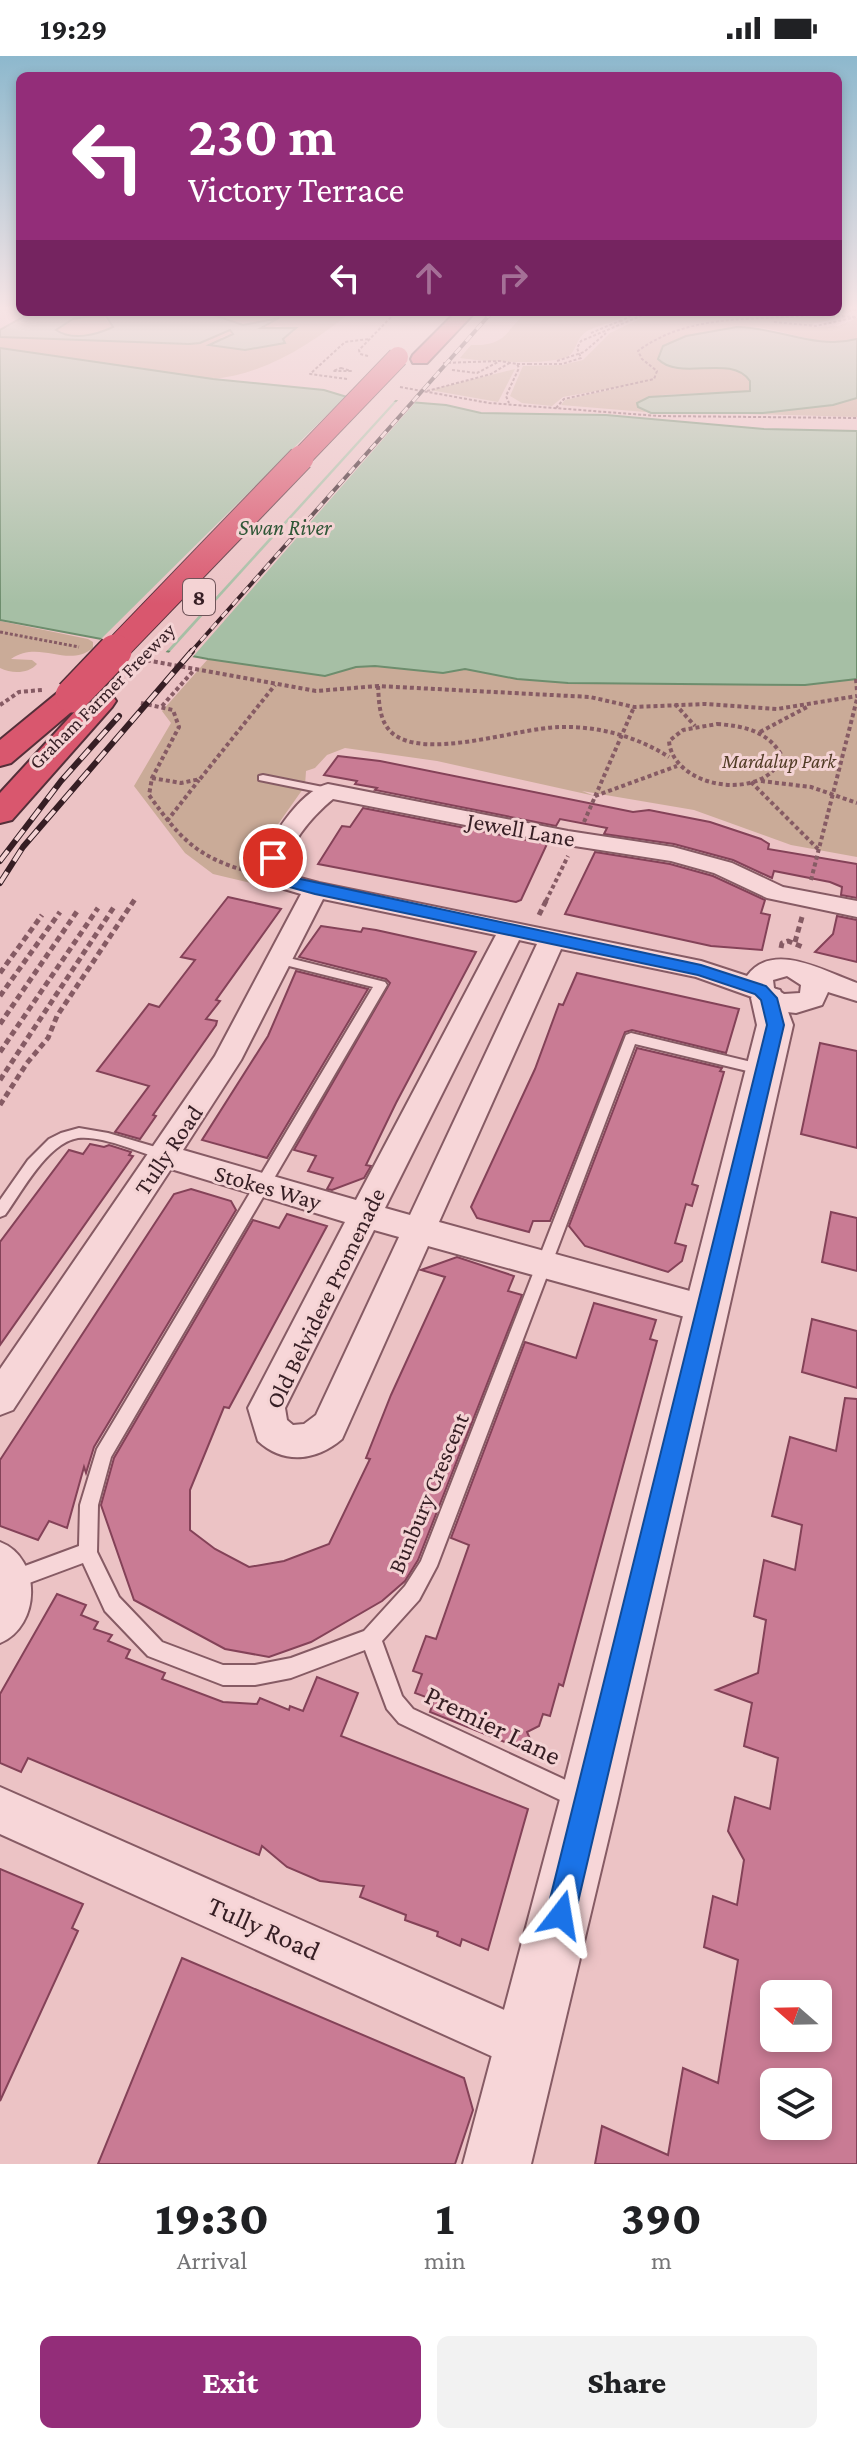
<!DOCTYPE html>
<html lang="en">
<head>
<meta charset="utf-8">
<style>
  :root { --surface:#fff; --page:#f2f2f2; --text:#202124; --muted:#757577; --accent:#932d79 }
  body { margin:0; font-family:"Crimson Pro",serif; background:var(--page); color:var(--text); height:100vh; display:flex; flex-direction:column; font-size:30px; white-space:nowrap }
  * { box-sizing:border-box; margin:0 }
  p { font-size:26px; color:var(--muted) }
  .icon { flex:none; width:44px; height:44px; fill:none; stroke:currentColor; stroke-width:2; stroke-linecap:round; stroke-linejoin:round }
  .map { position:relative; height:2108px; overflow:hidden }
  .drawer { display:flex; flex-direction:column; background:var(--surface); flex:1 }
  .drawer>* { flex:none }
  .top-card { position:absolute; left:16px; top:16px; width:826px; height:244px; border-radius:12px; box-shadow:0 4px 12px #0003; background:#932d79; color:#fff; overflow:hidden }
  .needle { width:52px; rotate:290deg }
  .tools { position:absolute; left:760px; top:1924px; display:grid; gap:16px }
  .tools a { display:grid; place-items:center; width:72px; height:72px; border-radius:12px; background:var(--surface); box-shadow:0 4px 12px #0003; font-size:40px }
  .pin { position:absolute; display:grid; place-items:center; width:68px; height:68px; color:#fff; margin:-34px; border:4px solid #fff; border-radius:50%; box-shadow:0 2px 8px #0007 }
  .me { position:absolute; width:88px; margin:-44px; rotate:14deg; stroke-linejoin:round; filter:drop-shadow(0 0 6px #0008) }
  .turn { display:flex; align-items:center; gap:28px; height:168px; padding:0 40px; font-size:36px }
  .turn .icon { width:104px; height:104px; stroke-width:2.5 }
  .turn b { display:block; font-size:56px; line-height:68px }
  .lanes { display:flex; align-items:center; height:76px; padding:0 40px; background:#0003; justify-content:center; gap:40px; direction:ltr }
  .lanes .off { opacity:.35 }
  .eta { display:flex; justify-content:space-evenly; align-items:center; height:136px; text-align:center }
  .eta b { font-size:48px; font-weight:800; line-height:56px }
  .action { display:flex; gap:16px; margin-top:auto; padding:16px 40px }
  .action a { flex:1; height:92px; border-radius:12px; background:var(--accent); color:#fff; font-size:32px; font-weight:800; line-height:92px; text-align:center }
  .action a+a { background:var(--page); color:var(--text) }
  .status { display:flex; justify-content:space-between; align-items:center; height:56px; padding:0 40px; background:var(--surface); direction:ltr }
  .status svg { height:22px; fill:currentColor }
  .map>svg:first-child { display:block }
</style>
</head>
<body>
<div class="status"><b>19:29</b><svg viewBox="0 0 49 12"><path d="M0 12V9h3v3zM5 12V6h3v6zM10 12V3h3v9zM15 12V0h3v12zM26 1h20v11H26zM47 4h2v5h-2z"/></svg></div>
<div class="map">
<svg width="857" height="2108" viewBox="0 0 857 2108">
  <rect width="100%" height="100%" fill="#ecc3c5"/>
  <g fill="#caab98">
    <path d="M 205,256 L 351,256 C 312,288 263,319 213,323 L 0,292 L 0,281 L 189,288 L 200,287 L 230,274 L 233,277 L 220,282 L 283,283 L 294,273 L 278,270 L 260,273 L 277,264 L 270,262 L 243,269 Z"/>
    <path d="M 526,256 L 629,256 L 630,257 C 618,266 602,268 589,274 C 577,280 578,290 571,298 C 560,311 478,305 460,302 L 471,289 C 506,290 505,276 526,256 Z"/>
    <path d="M 777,256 L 807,257 L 784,262 L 787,263 L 833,259 L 830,264 L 814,267 L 812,271 L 838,270 L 857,262 L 857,283 C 819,293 788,273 752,271 C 716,269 689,287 658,303 C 680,326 732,297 750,325 L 750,335 L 662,339 L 645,356 L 561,349 L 565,344 L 630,329 L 563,341 L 552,350 L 522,347 L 510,340 L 523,310 L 562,309 L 583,304 L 610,277 L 652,257 Z"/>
    <path d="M 102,259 L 113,272 C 95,279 72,285 55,274 L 73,263 Z"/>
    <polygon points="515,313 498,346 430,334"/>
    <path d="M 857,342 L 857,361 L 715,357 C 764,357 811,351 857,342 Z"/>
    <path d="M 0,565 L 88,583 L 93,586 L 93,592 C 67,613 40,583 11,603 L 32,604 L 37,608 C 28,618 12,618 0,612 Z"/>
    <polygon points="208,603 325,620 356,611 375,610 431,616 465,613 517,623 568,627 805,629 857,623 857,801 791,789 694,754 582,735 595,740 437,705 345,692 327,699 315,712 306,715 305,730 250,808 255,828 213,818 185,797 134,730 171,667 162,655"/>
  </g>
  <g fill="#a6bfa5" stroke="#6d8d6d" stroke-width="2" fill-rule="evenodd">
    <path d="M 32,256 L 205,256 L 243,269 L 279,262 L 261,272 L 296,272 L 283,283 L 285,287 L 245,294 L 209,289 L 233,278 L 230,274 L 200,287 L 189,288 L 0,281 L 0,274 ZM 91,260 L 106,260 L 113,271 C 96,279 72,285 56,274 L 73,263 Z"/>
    <path d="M 737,271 C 778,271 815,294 857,283 L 857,342 L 833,349 L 763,357 L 651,357 L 638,351 L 637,347 L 649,341 L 750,335 L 750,325 C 731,297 680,326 658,303 L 663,290 L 686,280 Z"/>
    <polygon points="0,292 213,323 324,334 347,341 446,349 481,357 606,359 764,373 857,375 857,623 805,629 568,627 517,623 465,613 443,617 375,610 356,611 325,620 208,603 0,564"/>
  </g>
  <g fill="#ecc3c5">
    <polygon points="349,337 398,341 163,599 97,587"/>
    <polygon points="401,341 419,342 190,604 166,600"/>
  </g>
  <g fill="#c97b94" stroke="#844258" stroke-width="2" fill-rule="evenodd">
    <polygon points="338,700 380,705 633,756 649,754 710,766 761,783 769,788 768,793 857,808 857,842 841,839 842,831 830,826 774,815 772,822 733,804 674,788 604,778 607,772 560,763 556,770 375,734 377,732 355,728 357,725 324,719"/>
    <polygon points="363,752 547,788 521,844 516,846 318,808 342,770 350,771"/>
    <polygon points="595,796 670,808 713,820 765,844 761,857 770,859 762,894 711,890 565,858"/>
    <polygon points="228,841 281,853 216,944 220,945 206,963 217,965 216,969 153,1059 156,1060 140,1083 115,1076 149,1030 97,1015 149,948 159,951 195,904 181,901"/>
    <polygon points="837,860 857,864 857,906 815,896 833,878"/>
    <polygon points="321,870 361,876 363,872 376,874 476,896 396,1047 366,1109 371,1110 364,1122 332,1134 327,1133 333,1122 308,1115 316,1100 294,1094 390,927 386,923 299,901"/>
    <polygon points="296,915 368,933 267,1102 202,1084 268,980"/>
    <polygon points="577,917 739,953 726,997 632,974 625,976 550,1165 533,1165 529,1176 477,1162 471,1151 535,1013 559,948 563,949"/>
    <polygon points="820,987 857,995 857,1092 801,1078"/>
    <polygon points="637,992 722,1012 720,1015 724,1016 692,1128 698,1130 692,1150 686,1148 675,1187 686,1190 682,1205 668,1216 585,1190 569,1170"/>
    <polygon points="90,1088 104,1091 109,1089 131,1096 129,1099 133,1100 0,1289 0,1186 69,1094 83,1098"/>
    <polygon points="191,1133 231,1145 236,1154 94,1391 86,1417 84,1411 67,1472 49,1465 38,1484 0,1470 0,1404 174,1138"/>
    <polygon points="831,1156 857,1162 857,1215 822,1206"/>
    <polygon points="287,1158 327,1170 229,1352 224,1351 190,1434 190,1474 215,1493 249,1511 284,1505 329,1488 370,1403 366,1402 391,1339 445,1221 421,1214 457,1201 514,1220 508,1235 522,1239 418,1504 405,1525 382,1545 311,1586 269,1601 225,1593 134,1544 101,1449 114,1402 253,1164 279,1172"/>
    <polygon points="594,1247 656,1264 650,1283 657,1285 563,1630 559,1628 550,1660 543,1658 539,1670 527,1676 537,1699 430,1656 434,1644 415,1637 422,1618 413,1615 426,1580 436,1583 469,1489 451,1482 525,1286 576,1302"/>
    <polygon points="812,1263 857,1275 857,1332 802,1316"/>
    <path d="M 845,1342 L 857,1343 L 857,2108 L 595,2108 L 602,2070 L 668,2099 L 683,2012 L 718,2027 L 738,1904 L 704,1891 L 713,1840 L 737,1849 L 744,1804 L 728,1775 L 735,1741 L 770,1753 L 778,1702 L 744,1690 L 752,1647 L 716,1634 L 758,1617 L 766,1564 L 754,1560 L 764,1504 L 795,1514 L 802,1469 L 772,1460 L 790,1381 L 836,1395 ZM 774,1938 L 818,1938 L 818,1982 L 774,1982 ZM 774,2026 L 818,2026 L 818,2070 L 774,2070 Z"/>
    <polygon points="57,1538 86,1549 81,1559 98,1566 94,1573 112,1579 108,1585 130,1594 126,1602 165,1617 162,1623 223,1646 257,1648 260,1642 289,1654 290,1650 303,1655 317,1621 358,1637 341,1680 528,1753 488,1894 462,1883 460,1890 437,1880 438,1876 405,1864 406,1859 360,1841 364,1830 320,1825 287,1811 262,1790 259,1799 28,1702 21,1716 0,1707 0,1638"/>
    <polygon points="0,1813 83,1848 72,1872 78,1875 0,2045"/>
    <polygon points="182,1902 464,2022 473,2054 455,2108 98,2108"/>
  </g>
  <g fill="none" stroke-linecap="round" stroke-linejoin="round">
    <g stroke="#865b64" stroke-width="4">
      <g id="service">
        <polygon points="263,719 328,732 333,735 328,738 259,724 259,720"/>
        <polygon points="277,899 385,926 387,929 111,1401 98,1449 97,1496 119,1541 162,1586 223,1609 255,1609 291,1602 364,1575 405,1530 421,1505 626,979 631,977 764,1009 771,1014 764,1019 635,988 437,1510 419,1544 382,1585 402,1640 413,1653 585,1733 588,1741 585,1749 577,1752 399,1667 387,1653 365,1594 291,1622 255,1629 223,1629 148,1600 105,1555 83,1507 13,1533 6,1531 4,1524 6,1517 79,1490 80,1449 97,1393 373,931 273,906 271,903 273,900"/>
        <path d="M 79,1072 L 108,1077 L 169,1095 L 171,1099 L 169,1103 L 164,1104 C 141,1097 102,1079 78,1082 C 47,1087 22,1136 5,1159 L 0,1161 L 0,1144 L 28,1104 L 49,1083 L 61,1077 Z"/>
      </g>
    </g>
    <g stroke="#865b64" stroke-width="4">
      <g id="minor">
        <path d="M 328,728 L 568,775 L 673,791 L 732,807 L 783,831 L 857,845 L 857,861 L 767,842 L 714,817 L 671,805 L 568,789 L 333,743 C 310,762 291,786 282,815 L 285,818 L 319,827 L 701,905 L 747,920 C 773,884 825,916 857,927 L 857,945 L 828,936 L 822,949 L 796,957 L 778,955 L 760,949 L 752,941 L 696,921 L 561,893 L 439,1166 L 719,1243 L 724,1253 L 719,1263 L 707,1267 L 428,1190 L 342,1383 C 316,1405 284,1409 258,1385 L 248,1352 L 345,1166 L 171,1113 L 13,1354 L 0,1359 L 0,1313 L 215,1000 L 301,838 L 267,828 L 258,815 C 266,788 299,735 328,728 ZM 323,843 L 496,879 L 356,1144 L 183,1094 L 241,1004 ZM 519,884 L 537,888 L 410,1159 L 385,1152 ZM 787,920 L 801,929 L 800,937 L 784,938 L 774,932 L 773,924 ZM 374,1174 L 399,1181 L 316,1359 L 304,1368 L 293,1369 L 287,1364 L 285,1352 Z"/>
        <path d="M 0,1486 C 42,1502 41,1570 0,1587 Z"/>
        <polygon points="0,1731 545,1972 553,1990 545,2008 527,2016 509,2008 0,1778"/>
      </g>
    </g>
    <g stroke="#865b64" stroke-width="4">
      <polygon id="tertiary" points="768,931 780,934 793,969 617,1747 531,2108 463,2108 559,1747 757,969 751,942 756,934"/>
    </g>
    <g stroke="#542f39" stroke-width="4">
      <g id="motorway">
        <polygon points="456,256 475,256 427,307 413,307 411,303 413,299"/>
        <polygon points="72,631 83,634 87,640 83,646 11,707 0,710 0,684 61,634"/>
        <polygon points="101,636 112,639 116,645 112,651 12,764 0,767 0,737 90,639"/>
      </g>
    </g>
    <g stroke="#865b64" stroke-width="2" stroke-dasharray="3 2" stroke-linecap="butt">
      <polyline points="838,255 857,254"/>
      <polyline points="812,259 856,261"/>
      <polyline points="620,266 636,256"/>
      <polyline points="774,266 816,270 857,261"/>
      <polyline points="591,277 622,264"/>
      <polyline points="368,300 360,298 359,294 396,256"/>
      <polyline points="557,305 584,296 606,277"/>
      <polyline points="443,307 500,305 517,308 519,312 506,340 509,347"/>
      <polyline points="517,308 531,308"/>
      <polyline points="529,308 562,308 581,302 577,292 581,285 650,256"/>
      <polygon points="341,312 351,315 333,315"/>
      <polyline points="452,314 477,317 498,306"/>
      <polyline points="347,323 310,318 345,286 369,283"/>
      <polyline points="400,331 489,347 658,360 857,362"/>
      <polyline points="427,335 491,318 511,306"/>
      <path d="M 556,352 L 564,343 L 654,323 L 657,315 L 642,303 L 638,295 C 689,257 752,265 812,259 L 812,256"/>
    </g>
    <polyline stroke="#865b64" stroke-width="3" stroke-dasharray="3 2" stroke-linecap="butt" points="0,576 79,591"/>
    <g stroke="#865b64" stroke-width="4" stroke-dasharray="4 3" stroke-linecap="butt">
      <polyline points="140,603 316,635 378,630 590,641 634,651 705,648 777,653 857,640"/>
      <polyline points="856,623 857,635"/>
      <path d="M 378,630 C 379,646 379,664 391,676 C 423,706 517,672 559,671 C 598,670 636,680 669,701"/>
      <path d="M 141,647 L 173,654 L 179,671 L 152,722 L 149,739 C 179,781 196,801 247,815"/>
      <polyline points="675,648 695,670"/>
      <polyline points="0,649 19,636 42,634"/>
      <polyline points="162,650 194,614"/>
      <path d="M 717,668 C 744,670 768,675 782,700 C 766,747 673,733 669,685 L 683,674 Z"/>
      <polyline points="760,676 807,651"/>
      <polyline points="152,722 181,727 200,723 275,629"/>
      <polyline points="761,725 811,731 857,747"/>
      <polyline points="751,726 818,793"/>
      <polyline points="595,740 677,710"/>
      <polyline points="167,765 199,724"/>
      <polyline points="584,766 634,651"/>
      <polyline points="811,824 857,643"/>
      <polyline points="546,845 568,800"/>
    </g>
    <g stroke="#865b64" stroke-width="5" stroke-dasharray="6 4" stroke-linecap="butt">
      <polyline points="539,859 547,843"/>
      <polyline points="795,886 802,861"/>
      <polyline points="781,892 782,887 788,885 805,892"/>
      <polyline points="0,917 42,859"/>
      <polyline points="0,940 60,856"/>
      <polyline points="0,968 78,854"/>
      <polyline points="0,996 98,852"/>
      <polyline points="0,1024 114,851"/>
      <polyline points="0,1049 27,1007 48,982 57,960 135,843"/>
    </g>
    <use href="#service" fill="#f7d6d8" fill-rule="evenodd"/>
    <use href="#minor" fill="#f7d6d8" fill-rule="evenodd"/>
    <use href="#tertiary" fill="#f7d6d8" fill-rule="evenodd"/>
    <use href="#motorway" fill="#d9576e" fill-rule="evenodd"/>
    <g stroke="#361e24" stroke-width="4">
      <polyline id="rail-far1" points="190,597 492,256"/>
    </g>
    <g stroke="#361e24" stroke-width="6">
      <g id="rail">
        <polyline points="0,805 61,725 119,660"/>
        <polyline points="0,827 23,791 192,595"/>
      </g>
    </g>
    <use href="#rail-far1" stroke="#f4d3d4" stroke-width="3" stroke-dasharray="8" stroke-linecap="butt"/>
    <use href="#rail" stroke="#f4d3d4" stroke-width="4" stroke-dasharray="13" stroke-linecap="butt"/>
    <g stroke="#542f39" stroke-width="22" stroke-linecap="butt">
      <polyline id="motorway-bridge-far2" points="299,404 398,301"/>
    </g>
    <g stroke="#542f39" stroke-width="27" stroke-linecap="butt">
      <polyline id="motorway-bridge-far1" points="113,597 301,402"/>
    </g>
    <g stroke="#542f39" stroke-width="36" stroke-linecap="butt">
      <polyline id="motorway-bridge" points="72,640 115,595"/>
    </g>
    <use href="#motorway-bridge-far2" stroke="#d9576e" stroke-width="20"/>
    <use href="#motorway-bridge-far1" stroke="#d9576e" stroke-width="25"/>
    <use href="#motorway-bridge" stroke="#d9576e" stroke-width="33"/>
  </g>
  <linearGradient id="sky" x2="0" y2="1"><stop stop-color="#8db8cd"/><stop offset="0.46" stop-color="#f6e4e5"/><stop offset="1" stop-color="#f6e4e5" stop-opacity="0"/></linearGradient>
  <rect width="857" height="548" fill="url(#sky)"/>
  <polygon fill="#1a73e8" stroke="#114b97" stroke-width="2" points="273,798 280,802 278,815 282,819 701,909 766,930 777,942 784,969 575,1859 571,1869 561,1874 550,1869 546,1859 767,969 761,944 755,938 698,919 315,838 271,826 263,815 265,802"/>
  <g text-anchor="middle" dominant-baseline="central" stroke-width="6" stroke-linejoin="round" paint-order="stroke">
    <g font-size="20" fill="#361e24" stroke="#f4d3d4">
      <text transform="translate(102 640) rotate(-45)">Graham Farmer Freeway</text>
    </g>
    <g font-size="20" font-style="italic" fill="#523c26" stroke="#f4d3d4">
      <text x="779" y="705">Mardalup Park</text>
    </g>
    <g font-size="22" font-style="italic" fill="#2e5636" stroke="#f4d3d4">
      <text x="285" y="471">Swan River</text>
    </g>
    <rect fill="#f4d3d4" stroke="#6f5459" stroke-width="2" x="183" y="523" width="32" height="36" rx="6"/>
    <g font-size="22" font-weight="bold" fill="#361e24">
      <text x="199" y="541">8</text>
    </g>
    <g font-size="24" fill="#361e24" stroke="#f4d3d4">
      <text transform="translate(521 773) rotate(10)">Jewell Lane</text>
      <text transform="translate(168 1094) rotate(-56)">Tully Road</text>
      <text transform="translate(268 1131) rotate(16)">Stokes Way</text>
      <text transform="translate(325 1242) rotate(-64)">Old Belvidere Promenade</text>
      <text transform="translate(428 1437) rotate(-67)">Bunbury Crescent</text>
    </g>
    <g font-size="28" fill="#361e24" stroke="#f4d3d4">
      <text transform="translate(493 1669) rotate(26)">Premier Lane</text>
      <text transform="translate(264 1872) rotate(24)">Tully Road</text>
    </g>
  </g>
</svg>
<div class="tools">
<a><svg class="needle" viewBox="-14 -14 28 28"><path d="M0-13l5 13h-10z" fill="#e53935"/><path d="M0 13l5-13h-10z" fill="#757577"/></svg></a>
<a><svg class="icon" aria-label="layers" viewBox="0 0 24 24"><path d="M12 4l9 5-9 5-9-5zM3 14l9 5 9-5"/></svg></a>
</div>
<div class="pin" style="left:273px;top:802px;background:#d93025"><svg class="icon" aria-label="arrive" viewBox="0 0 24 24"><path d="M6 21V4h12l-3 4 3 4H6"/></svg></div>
<svg class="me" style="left:561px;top:1859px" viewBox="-20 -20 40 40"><path d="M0-17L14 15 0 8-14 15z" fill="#1a73e8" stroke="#fff" stroke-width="4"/></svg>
<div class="top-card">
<div class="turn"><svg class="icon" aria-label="left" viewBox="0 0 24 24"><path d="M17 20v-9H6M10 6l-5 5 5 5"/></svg><div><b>230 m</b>Victory Terrace</div></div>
<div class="lanes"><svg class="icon" aria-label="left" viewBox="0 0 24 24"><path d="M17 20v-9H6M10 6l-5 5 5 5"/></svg><svg class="icon off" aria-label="ahead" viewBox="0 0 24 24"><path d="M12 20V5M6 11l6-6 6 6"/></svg><svg class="icon off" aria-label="right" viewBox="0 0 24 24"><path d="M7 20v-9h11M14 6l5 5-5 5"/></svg></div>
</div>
</div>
<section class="drawer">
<div class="eta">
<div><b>19:30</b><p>Arrival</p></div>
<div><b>1</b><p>min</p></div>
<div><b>390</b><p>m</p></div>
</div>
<div class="action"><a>Exit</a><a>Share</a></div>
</section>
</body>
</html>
